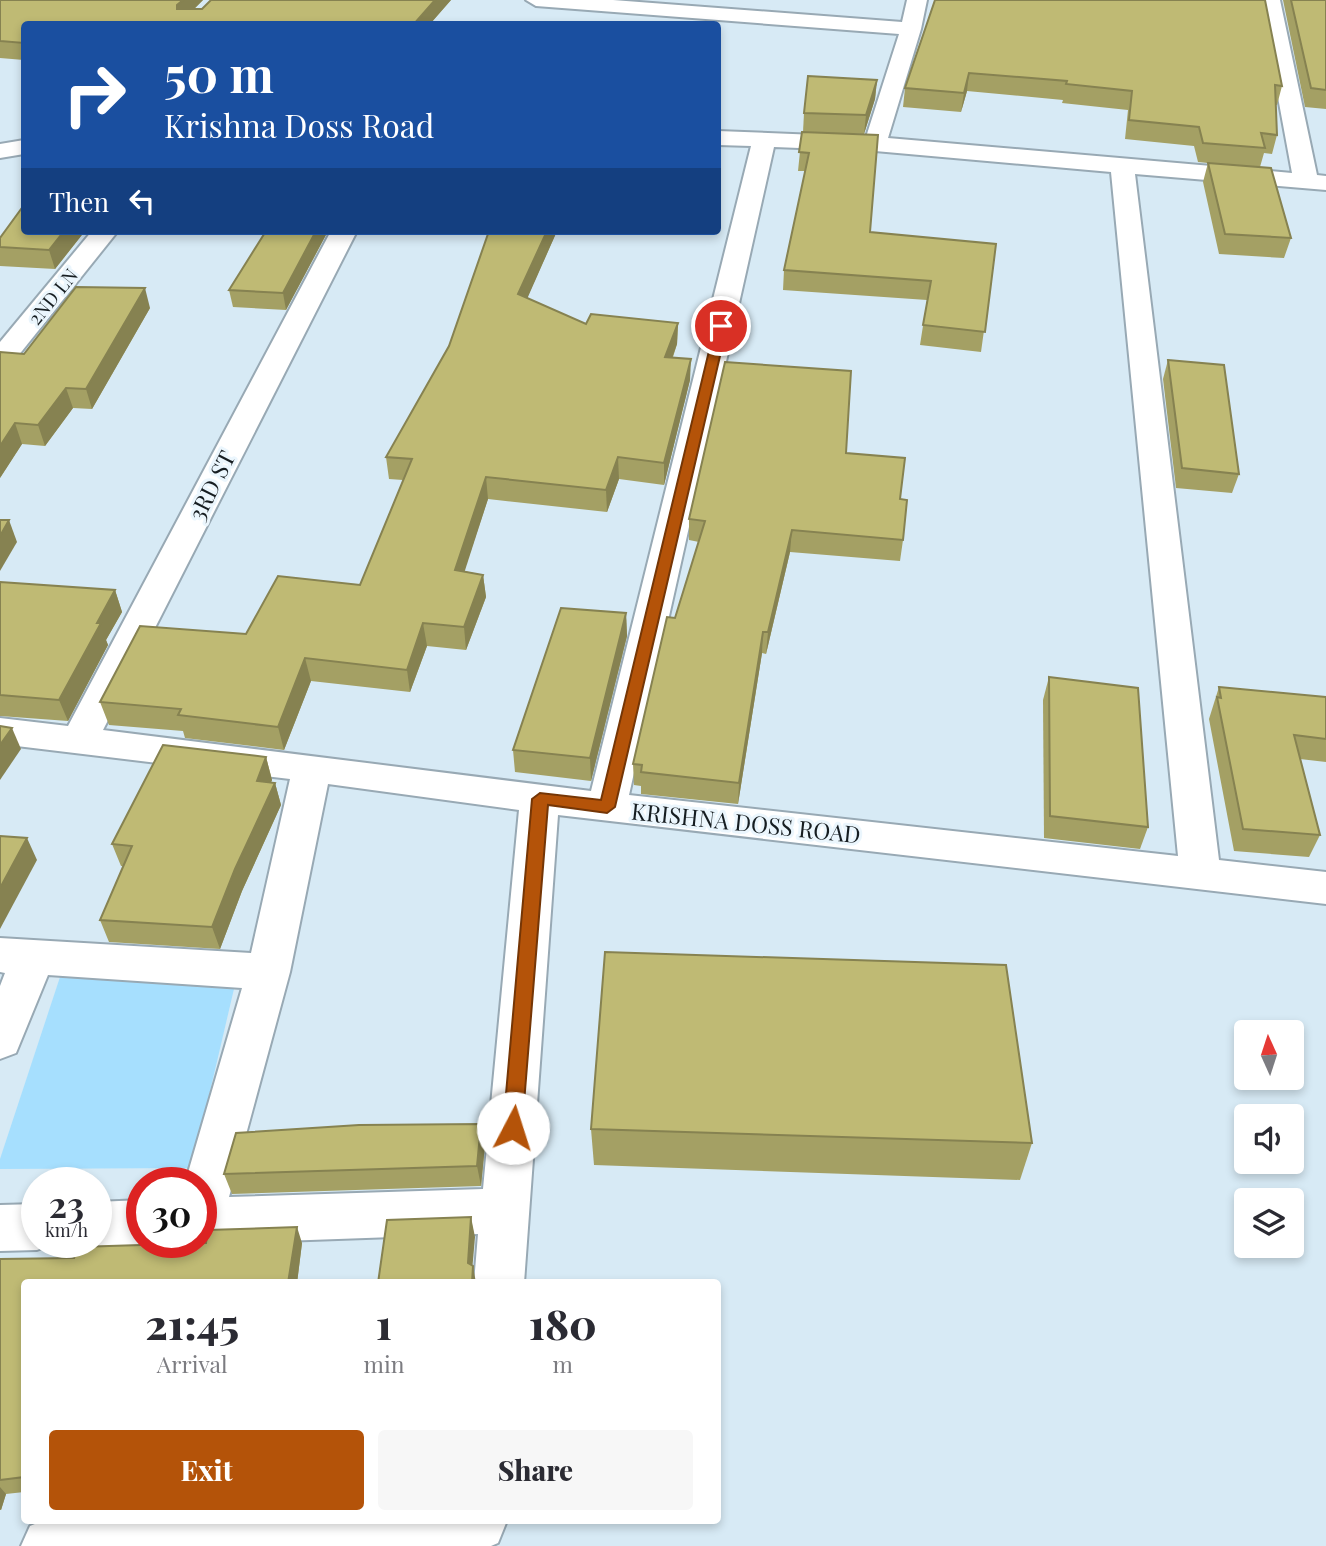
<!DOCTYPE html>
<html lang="en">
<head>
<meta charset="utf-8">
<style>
  :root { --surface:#fff; --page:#f7f7f7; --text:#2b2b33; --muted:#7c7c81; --accent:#b45309 }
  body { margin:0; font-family:"Playfair Display",serif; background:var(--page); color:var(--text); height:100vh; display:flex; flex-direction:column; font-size:26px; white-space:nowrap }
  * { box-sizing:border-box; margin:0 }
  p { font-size:23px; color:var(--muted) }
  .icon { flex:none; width:38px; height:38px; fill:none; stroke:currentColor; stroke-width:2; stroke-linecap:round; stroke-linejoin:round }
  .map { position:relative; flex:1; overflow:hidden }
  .details { position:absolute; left:21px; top:1279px; width:700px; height:245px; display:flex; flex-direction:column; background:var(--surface); border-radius:7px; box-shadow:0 4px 10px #0003 }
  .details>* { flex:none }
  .guide { position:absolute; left:21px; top:21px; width:700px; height:214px; border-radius:7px; box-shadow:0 4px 10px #0003; background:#1a4fa0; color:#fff; overflow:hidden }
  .needle { width:46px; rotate:357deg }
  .tools { position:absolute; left:1234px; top:1020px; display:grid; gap:14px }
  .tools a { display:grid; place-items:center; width:70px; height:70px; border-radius:7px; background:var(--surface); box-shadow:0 4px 10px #0003; font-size:35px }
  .speed { position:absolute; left:21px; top:1167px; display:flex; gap:14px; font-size:35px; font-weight:700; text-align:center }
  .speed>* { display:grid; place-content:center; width:91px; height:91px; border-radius:50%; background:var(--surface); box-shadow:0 4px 10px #0003; line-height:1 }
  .speed small { font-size:18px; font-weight:400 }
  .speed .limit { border:10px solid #d22; background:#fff; color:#111 }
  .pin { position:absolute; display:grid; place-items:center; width:60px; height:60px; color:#fff; margin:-30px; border:4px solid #fff; border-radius:50%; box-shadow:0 2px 7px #0007 }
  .me { position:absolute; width:77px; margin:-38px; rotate:5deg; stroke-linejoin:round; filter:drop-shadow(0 0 5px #0008) }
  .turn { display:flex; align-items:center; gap:24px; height:147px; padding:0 28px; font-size:32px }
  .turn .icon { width:91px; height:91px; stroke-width:2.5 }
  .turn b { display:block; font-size:49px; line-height:60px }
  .then { display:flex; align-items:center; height:66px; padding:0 28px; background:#0003; gap:14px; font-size:26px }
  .eta { display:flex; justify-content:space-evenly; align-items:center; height:119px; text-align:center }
  .eta b { font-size:42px; font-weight:800; line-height:49px }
  .cta { display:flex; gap:14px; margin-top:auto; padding:14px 28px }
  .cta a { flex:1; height:80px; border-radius:7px; background:var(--accent); color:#fff; font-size:28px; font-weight:800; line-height:80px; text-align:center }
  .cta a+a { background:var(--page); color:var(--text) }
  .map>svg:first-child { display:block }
</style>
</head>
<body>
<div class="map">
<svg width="1326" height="1546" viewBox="0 0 1326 1546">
  <rect width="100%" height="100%" fill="#d7eaf5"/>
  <polygon fill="#a6dffe" points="237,976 192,1168 0,1169 0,1159 60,977"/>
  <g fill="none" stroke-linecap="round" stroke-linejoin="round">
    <g stroke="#98a9b4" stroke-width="4">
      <g id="minor">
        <path d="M 526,0 L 613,0 L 902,22 L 907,0 L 927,0 L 921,29 L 888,138 L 1292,173 L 1260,0 L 1280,0 L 1317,175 L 1326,176 L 1326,190 L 1135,174 L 1219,860 L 1326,872 L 1326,904 L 558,815 L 524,1283 L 474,1283 L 478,1234 L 201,1244 L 198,1242 L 201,1242 L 201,1183 L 185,1183 L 242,988 L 48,975 L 16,1053 L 0,1059 L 0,986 L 5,973 L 0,972 L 0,938 L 251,953 L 290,779 L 0,744 L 0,718 L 68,726 L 331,231 L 357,231 L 103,730 L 591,791 L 751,146 L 718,145 L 718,131 L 866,137 L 899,34 L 536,6 ZM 774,147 L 875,151 L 1111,172 L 1178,856 L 629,795 ZM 328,784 L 519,810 L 483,1189 L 229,1197 L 290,972 Z"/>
        <polygon points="24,140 24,154 0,158 0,144"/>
        <polygon points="92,231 118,231 10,366 0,369 0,342"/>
        <path d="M 142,1200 L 142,1242 L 151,1242 C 131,1250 102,1250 82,1242 L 96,1242 L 96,1202 Z"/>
        <polygon points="37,1204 37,1242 55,1243 37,1250 0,1251 0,1205"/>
        <polygon points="42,1521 506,1521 506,1523 498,1543 491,1546 21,1546 30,1526"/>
      </g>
    </g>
    <use href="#minor" fill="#fff" fill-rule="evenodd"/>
  </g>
  <g fill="#a4a064">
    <polygon points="0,0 203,0 194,9 202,9 211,0 451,0 430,24 24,24 24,60 0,58"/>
    <polygon points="935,0 1282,86 1277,105 1276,105 1277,135 1272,154 1264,153 1260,167 1291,238 1284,258 1219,254 1203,182 1208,163 1198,162 1194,146 1125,139 1128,110 1062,103 1063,100 967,91 961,112 903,107 905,88"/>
    <polygon points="1283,0 1326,0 1326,109 1305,107"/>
    <polygon points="877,80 875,99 864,134 803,132 804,113"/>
    <polygon points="802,132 870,232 996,244 981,352 920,345 927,300 783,290 784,270 805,171 798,171"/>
    <polygon points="24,231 85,231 55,269 0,266 0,238"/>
    <polygon points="266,231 328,231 286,310 233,307 229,290"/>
    <polygon points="489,231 557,231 527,298 586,324 678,323 677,344 673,357 690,380 664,485 619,479 607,512 488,499 464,571 483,575 486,597 466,650 427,646 410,692 311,681 284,750 185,738 183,731 109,725 100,702 246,634 360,585 403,480 389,479 386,457 449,346"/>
    <polygon points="150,308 92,409 73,408 45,446 22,444 0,478 24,354"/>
    <polygon points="1168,360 1239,474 1232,493 1176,488 1163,379"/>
    <polygon points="846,453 900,499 903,540 900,561 790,552 766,654 762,653 738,804 641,794 641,786 634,785 633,764 699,542 689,540 689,519"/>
    <polygon points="0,582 115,590 122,612 106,640 108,645 68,721 0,716"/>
    <polygon points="626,613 627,636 591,781 515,772 513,750"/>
    <polygon points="1049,677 1148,827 1140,849 1044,838 1043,700"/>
    <polygon points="1219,687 1326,697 1326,762 1300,759 1320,835 1309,857 1234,851 1209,719"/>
    <polygon points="266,757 272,780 271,782 275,783 281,805 242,891 220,949 109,942 100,920 123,866 121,866 112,844"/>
    <polygon points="591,1129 1032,1143 1020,1180 594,1165"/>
    <polygon points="485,1145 481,1186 232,1194 224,1174"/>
    <polygon points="302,1243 297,1283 24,1283 24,1492 6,1494 1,1510 0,1510 0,1259 74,1258"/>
  </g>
  <g fill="#868251">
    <polygon points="183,0 203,0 181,22 177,5"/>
    <polygon points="435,0 451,0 430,24 414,24"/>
    <polygon points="969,73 967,91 961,112 964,93"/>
    <polygon points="877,80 875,99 864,134 866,115"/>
    <polygon points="64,231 85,231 55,269 49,250"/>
    <polygon points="316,231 328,231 286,310 283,293"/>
    <polygon points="547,231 557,231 520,315 518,294"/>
    <polygon points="145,288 150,308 92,409 86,389"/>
    <polygon points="678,323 677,344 665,378 665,357"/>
    <polygon points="691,359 690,380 664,485 664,463"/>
    <polygon points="66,388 73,408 45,446 38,425"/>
    <polygon points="15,423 22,444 0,478 0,446"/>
    <polygon points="618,457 619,479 607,512 606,490"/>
    <polygon points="486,477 488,499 458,592 455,570"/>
    <polygon points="9,520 17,542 0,571 0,536"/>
    <polygon points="792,530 790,552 766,654 768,632"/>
    <polygon points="483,575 486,597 466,650 464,627"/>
    <polygon points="115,590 122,612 106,640 108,645 68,721 59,700 97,623"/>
    <polygon points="626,613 627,636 591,781 590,758"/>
    <polygon points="423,623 427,646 410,692 407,670"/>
    <polygon points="763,632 762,653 738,804 739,783"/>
    <polygon points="305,658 311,681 284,750 278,727"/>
    <polygon points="12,728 21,749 0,780 0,745"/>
    <polygon points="266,757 272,780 263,803 257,781"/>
    <polygon points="275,783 281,805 242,891 220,949 212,927 235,869"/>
    <polygon points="27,838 37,860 0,929 0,888"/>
    <polygon points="481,1124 485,1145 481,1186 477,1166"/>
    <polygon points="471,1217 475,1237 471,1283 468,1263"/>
    <polygon points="297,1227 302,1243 297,1283 288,1283"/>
    <polygon points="473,1266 476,1283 472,1283"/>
    <polygon points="0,1487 6,1494 1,1510 0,1509"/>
  </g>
  <g fill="#bfba74" stroke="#868251" stroke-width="2">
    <polygon points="0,0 183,0 177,5 177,9 202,9 211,0 435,0 414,24 24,24 24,43 0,41"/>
    <polygon points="935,0 1265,0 1282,86 1275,85 1277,135 1261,133 1265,148 1203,143 1199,127 1129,120 1132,91 1066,84 1067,81 969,73 964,93 905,88"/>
    <polygon points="1291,0 1326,0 1326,90 1311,88"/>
    <polygon points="808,76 877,80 866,115 804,113"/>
    <polygon points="802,132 878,135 870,232 996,244 985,332 923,325 931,281 784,270 809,153 799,152"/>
    <polygon points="1208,163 1271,168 1291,238 1225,234"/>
    <polygon points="24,205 24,231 64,231 49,250 0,247 0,238"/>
    <polygon points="266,231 316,231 283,293 229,290"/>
    <polygon points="489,231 547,231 518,294 586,324 591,314 678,323 665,357 691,359 664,463 618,457 606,490 486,477 455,570 483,575 464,627 423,623 407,670 305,658 278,727 178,715 181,709 100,702 140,626 246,634 278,576 360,585 412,459 386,457 449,346"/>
    <polygon points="76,287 145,288 86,389 66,388 38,425 15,423 0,446 0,352 24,354"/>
    <polygon points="1168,360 1224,365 1239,474 1182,468"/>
    <polygon points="725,362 851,371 846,453 905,458 900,499 907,500 903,540 792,530 768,632 763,632 739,783 641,772 642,765 633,764 667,617 675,618 705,521 689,519"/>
    <polygon points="0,520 9,520 0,536"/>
    <polygon points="0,582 115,590 97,623 101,623 59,700 0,695"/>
    <polygon points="561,608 626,613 590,758 513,750"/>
    <polygon points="1049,677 1138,688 1148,827 1050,816"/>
    <polygon points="1219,687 1326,697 1326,739 1294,735 1320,835 1243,829 1217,697 1221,698"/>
    <polygon points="0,726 12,728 0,745"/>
    <polygon points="163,745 266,757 257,781 275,783 235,869 212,927 100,920 132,846 112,844"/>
    <polygon points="0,836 27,838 0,888"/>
    <polygon points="605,952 1006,965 1032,1143 591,1129"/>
    <polygon points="481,1124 477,1166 224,1174 236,1133 359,1125"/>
    <polygon points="471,1217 468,1263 473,1266 472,1283 378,1283 387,1220"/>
    <polygon points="297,1227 288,1283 24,1283 24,1477 0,1480 0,1259 74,1258 77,1247 206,1243 208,1230"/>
  </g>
  <polygon fill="#b45309" stroke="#753606" stroke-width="2" points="721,322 727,326 615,807 607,813 548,805 522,1128 519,1134 513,1137 506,1134 503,1128 532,799 540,793 601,800 715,326"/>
  <g text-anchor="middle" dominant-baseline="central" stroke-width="6" stroke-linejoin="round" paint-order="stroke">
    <g font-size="19" fill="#161d21" stroke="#ebf6fd">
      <text transform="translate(52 296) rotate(-51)">2ND LN</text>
    </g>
    <g font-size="23" fill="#161d21" stroke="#ebf6fd">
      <text transform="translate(211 485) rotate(-63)">3RD ST</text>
      <text transform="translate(746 822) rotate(6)">KRISHNA DOSS ROAD</text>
    </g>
  </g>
</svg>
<div class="tools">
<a><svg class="needle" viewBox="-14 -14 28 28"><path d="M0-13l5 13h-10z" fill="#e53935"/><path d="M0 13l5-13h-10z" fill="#7c7c81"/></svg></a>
<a><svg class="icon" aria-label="sound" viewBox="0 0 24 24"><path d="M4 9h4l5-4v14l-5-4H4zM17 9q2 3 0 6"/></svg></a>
<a><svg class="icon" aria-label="layers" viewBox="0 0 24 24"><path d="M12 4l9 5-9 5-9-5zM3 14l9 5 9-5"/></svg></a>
</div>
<div class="speed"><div>23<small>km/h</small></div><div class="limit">30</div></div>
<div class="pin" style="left:721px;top:326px;background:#d93025"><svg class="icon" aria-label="arrive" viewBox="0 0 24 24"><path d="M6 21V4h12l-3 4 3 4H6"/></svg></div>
<svg class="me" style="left:513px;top:1128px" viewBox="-20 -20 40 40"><circle r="19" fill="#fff"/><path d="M0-13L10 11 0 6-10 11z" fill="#b45309"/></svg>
<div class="guide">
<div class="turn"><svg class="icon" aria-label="right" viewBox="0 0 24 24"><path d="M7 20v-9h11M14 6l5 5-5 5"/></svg><div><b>50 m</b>Krishna Doss Road</div></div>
<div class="then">Then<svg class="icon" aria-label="left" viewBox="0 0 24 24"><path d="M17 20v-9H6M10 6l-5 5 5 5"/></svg></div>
</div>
<section class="details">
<div class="eta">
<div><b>21:45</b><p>Arrival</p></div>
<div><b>1</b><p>min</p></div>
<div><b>180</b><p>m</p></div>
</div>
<div class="cta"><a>Exit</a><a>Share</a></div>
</section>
</div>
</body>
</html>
